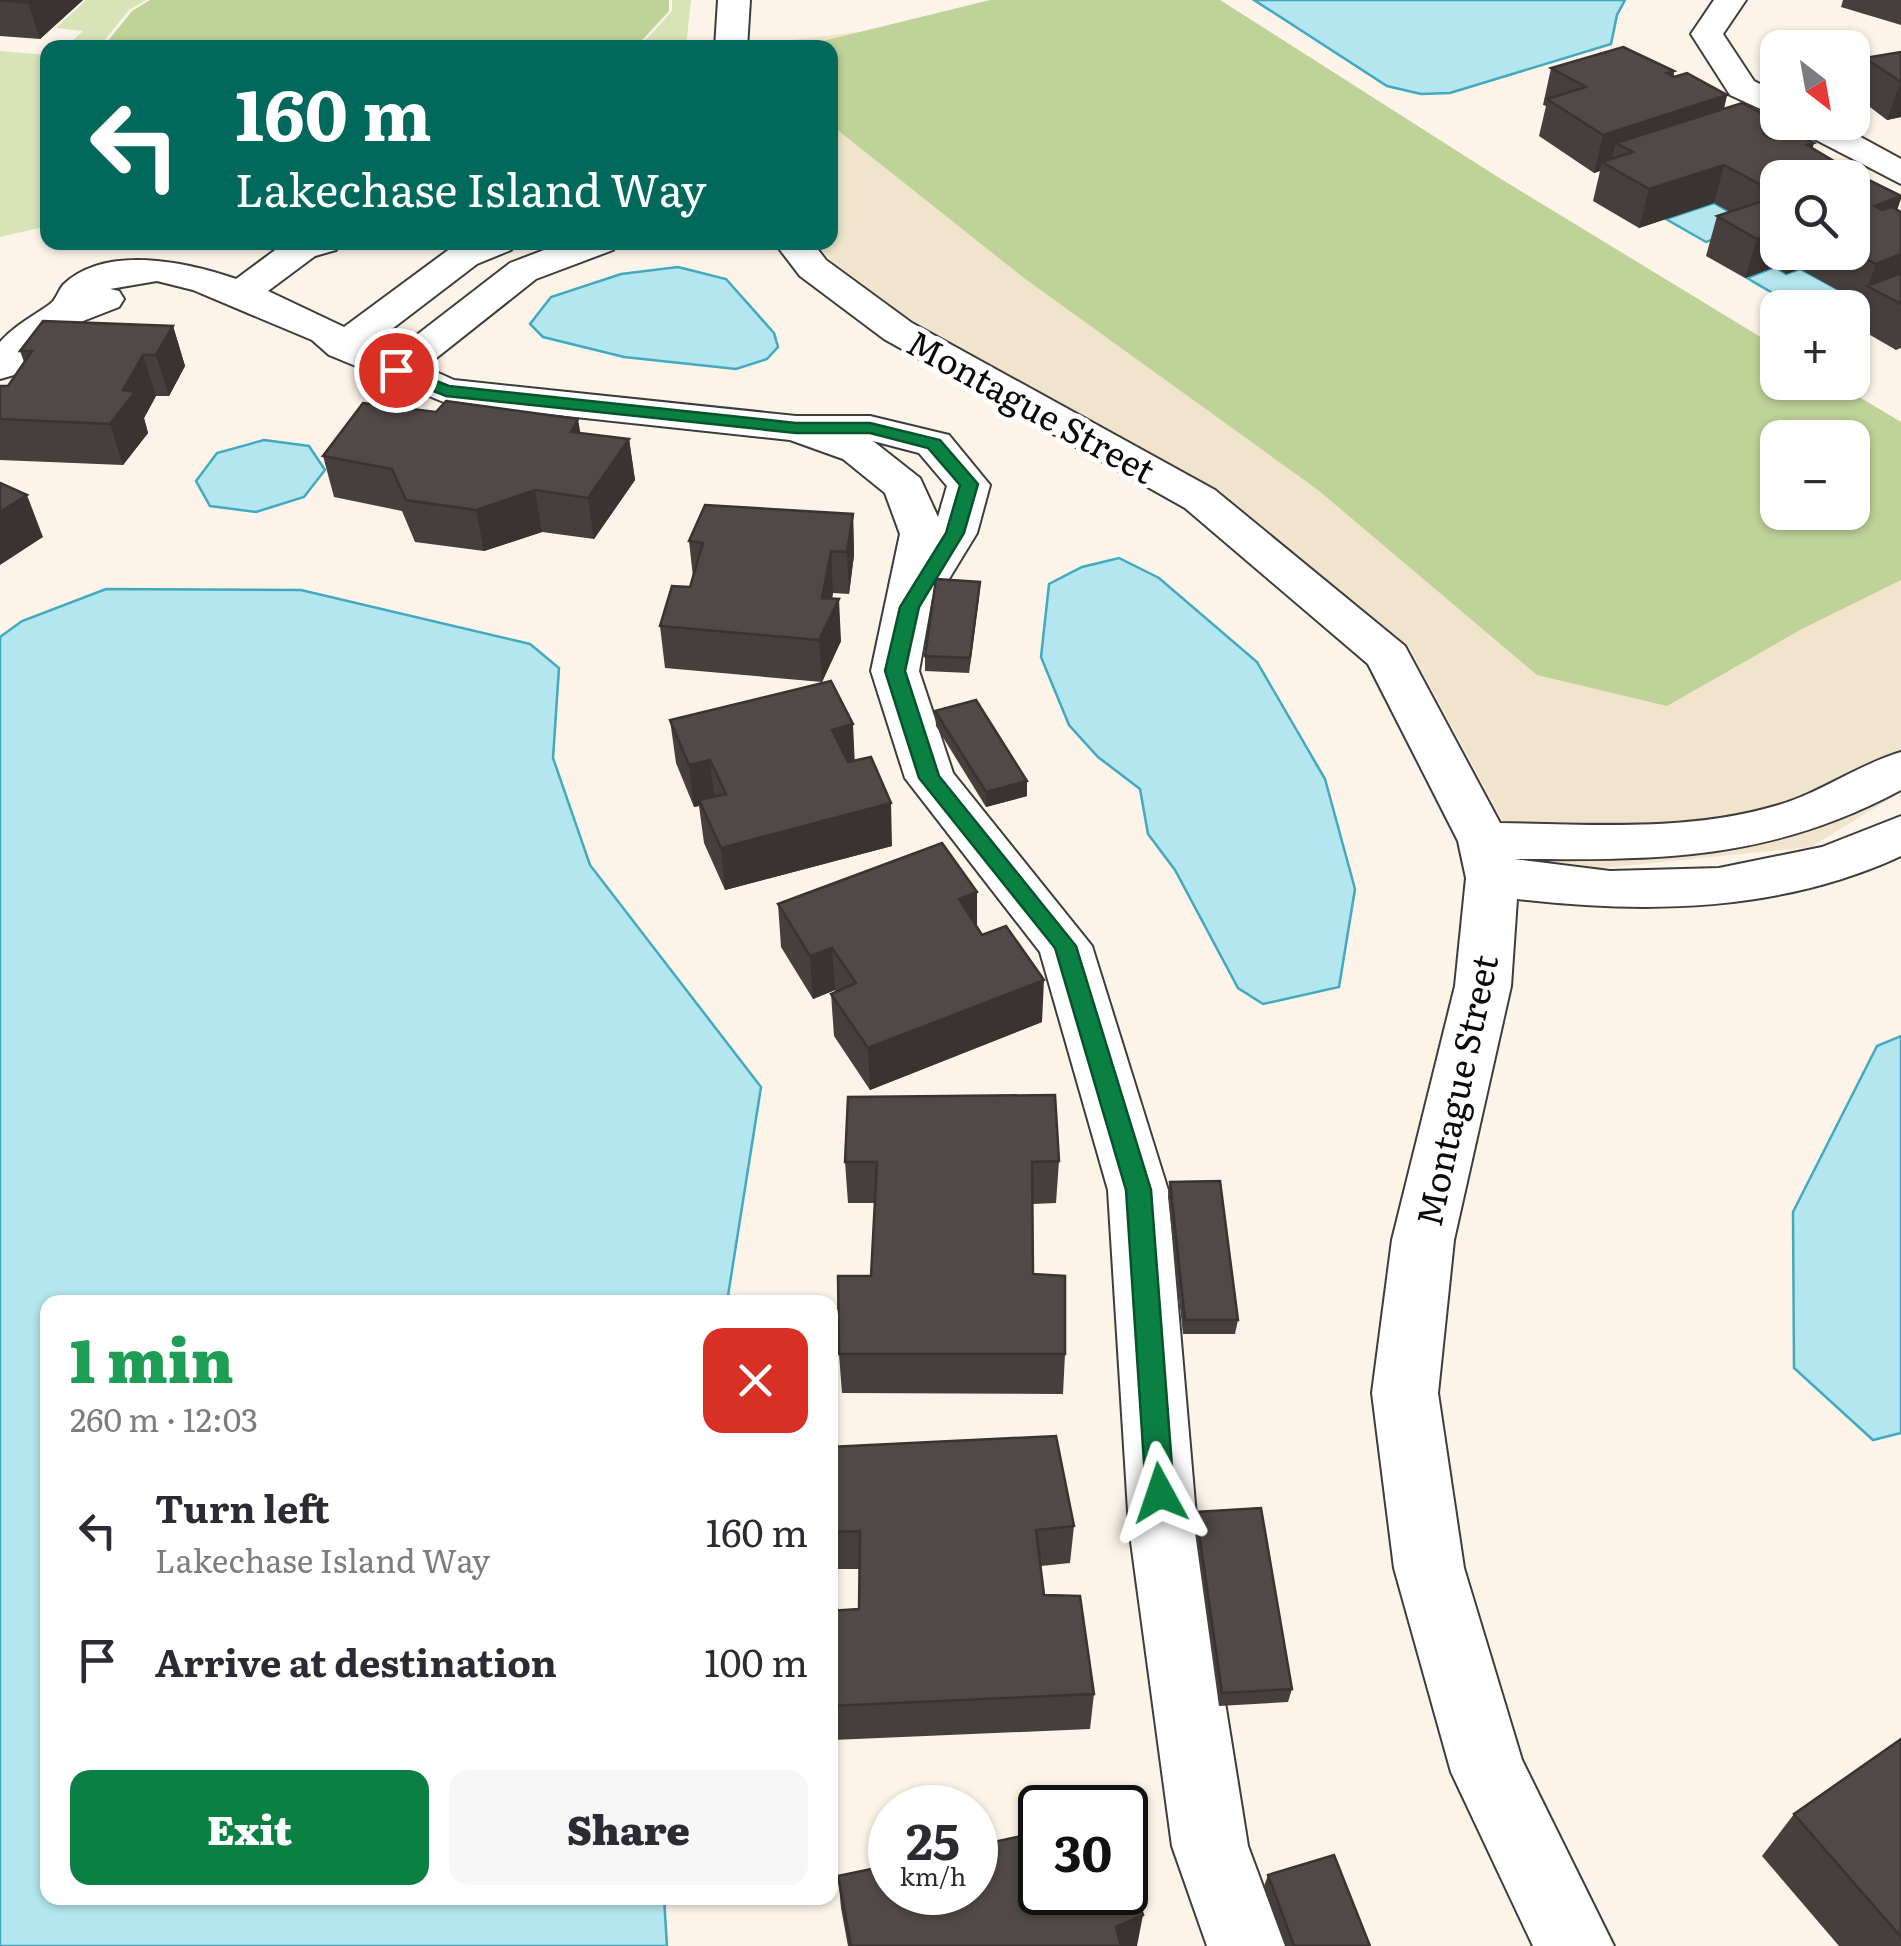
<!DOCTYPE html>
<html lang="en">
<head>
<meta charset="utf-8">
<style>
  :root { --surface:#fff; --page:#f7f7f7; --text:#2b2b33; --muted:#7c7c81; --accent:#0b8043 }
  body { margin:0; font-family:Literata,serif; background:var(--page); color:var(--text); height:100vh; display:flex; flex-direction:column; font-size:38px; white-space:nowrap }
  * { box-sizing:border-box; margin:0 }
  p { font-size:32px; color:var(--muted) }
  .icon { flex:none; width:55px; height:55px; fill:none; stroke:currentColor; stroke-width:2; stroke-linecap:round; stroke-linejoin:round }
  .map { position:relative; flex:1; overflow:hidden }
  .details { position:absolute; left:40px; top:1295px; width:798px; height:610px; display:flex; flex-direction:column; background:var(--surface); border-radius:20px; box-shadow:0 2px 8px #0004 }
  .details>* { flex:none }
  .guide { position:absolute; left:40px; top:40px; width:798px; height:210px; border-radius:20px; box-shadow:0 2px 8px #0004; background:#00695c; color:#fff; overflow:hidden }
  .needle { width:65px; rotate:149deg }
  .tools { position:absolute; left:1760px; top:30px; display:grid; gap:20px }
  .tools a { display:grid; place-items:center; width:110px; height:110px; border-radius:20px; background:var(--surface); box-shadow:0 2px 8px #0004; font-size:50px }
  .speed { position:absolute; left:868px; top:1785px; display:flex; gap:20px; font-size:50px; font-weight:700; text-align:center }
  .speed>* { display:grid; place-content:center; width:130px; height:130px; border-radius:50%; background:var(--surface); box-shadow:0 2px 8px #0004; line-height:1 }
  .speed small { font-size:25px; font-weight:400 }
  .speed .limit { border:5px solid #111; border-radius:15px; background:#fff; color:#111 }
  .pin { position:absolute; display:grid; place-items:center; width:85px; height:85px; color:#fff; margin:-42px; border:5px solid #fff; border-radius:50%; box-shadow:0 2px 10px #0007 }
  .me { position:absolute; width:110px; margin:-55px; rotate:355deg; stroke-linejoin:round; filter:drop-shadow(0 0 8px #0008) }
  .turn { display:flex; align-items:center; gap:35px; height:210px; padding:0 30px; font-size:45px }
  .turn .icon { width:130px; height:130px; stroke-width:2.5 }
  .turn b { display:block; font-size:70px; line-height:85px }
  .round { display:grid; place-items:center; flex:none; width:105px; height:105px; border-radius:20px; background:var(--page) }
  .headline { display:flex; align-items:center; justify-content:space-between; height:170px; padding:0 30px }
  h1 { font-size:60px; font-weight:800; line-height:75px; color:#1e9e55 }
  .cta { display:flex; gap:20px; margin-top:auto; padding:20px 30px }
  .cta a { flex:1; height:115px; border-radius:20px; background:var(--accent); color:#fff; font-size:40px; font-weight:800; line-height:115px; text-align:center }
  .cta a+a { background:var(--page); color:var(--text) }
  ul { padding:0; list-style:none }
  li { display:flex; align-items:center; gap:30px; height:130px; padding:0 30px }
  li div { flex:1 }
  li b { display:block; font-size:38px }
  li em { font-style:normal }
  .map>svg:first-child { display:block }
</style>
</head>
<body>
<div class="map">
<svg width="1901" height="1946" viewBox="0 0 1901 1946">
  <rect width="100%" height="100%" fill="#fdf4e9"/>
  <polygon fill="#f0e5cc" points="1126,0 1778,438 1778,512 1852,512 1901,499 1901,792 1811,847 1523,876 1515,844 1409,647 1220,491 915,323 833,262 815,243 830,242 830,48 750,45"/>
  <g fill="#d8e3b7">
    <polygon points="86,0 146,0 129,10 99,47 65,47 83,31 56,28"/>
    <polygon points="672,0 691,0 686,47 639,47 672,11"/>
    <polygon points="0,51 48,55 47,110 44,115 48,120 47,226 0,237"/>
  </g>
  <g fill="#bfd298" fill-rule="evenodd">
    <polygon points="150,0 669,0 669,11 636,47 103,47 132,11"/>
    <path d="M 990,0 L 1220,0 L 1501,179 L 1777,347 L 1778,382 L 1836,383 L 1901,422 L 1901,580 L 1800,630 L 1667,706 L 1537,675 L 1318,490 L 1024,278 L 830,124 L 830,48 L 819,47 L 819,42 ZM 1778,438 L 1852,438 L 1852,512 L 1778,512 Z"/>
  </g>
  <g fill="#b3e6ef" stroke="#42a9be" stroke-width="2.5">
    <polygon points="1254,0 1625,0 1617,15 1611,44 1450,93 1421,94 1387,86"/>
    <polygon points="1714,203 1753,226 1706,242 1666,219"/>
    <polygon points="678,267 726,279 774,333 778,347 767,359 736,369 624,357 543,337 530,324 551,297 621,274"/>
    <path d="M 1775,267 L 1786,274 L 1800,269 L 1859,301 C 1812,319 1786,301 1747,278 Z"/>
    <polygon points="264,440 309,446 325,470 304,497 256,512 210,506 196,481 217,453"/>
    <polygon points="1119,558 1159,578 1257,662 1325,779 1355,889 1339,987 1263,1004 1238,988 1175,870 1148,834 1140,789 1098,757 1069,725 1041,657 1049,584 1082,567"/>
    <polygon points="106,589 301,590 530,644 559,668 553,758 590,865 761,1087 727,1302 48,1302 48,1898 664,1898 667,1946 0,1946 0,637 22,621"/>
    <polygon points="1901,1036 1901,1433 1873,1440 1794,1368 1793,1212 1877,1046"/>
  </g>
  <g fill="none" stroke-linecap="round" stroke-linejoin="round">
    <g stroke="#3d3d3d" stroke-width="4">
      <g id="minor">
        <polygon points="718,0 750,0 747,48 715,48"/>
        <polygon points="1714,0 1746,0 1723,34 1754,81 1778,93 1778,117 1730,95 1691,34"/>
        <polygon points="1790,122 1833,122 1901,159 1901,184 1795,129"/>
        <path d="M 286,242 L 341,242 L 336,250 L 315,256 L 268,291 L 344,327 L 451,248 L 464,242 L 516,242 L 511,250 L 477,264 L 371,345 L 392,354 L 510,263 L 565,242 L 618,242 L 613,250 L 536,279 L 425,367 L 454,380 L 796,416 L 870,416 L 949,435 L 990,485 L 977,533 L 938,597 L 932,598 L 919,671 L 953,773 L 1092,946 L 1168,1190 L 1197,1527 L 1248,1846 L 1285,1946 L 1207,1946 L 1172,1846 L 1129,1527 L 1108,1190 L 1040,952 L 905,778 L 871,671 L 900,534 L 885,493 L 843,459 L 790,440 L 446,403 L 329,355 L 312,340 L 193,290 L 157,281 L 110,289 L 119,291 L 124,299 L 119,307 L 60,330 L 14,375 L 0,379 L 0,342 C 15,325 32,317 50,304 C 56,300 58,291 63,285 C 105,244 187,262 236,279 ZM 873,441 L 919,453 L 947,486 L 938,517 L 920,478 Z"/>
        <path d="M 774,242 L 812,242 L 826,260 L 912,323 L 1215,490 L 1405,646 L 1500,823 C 1591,824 1687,832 1775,806 C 1819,794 1857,765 1901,752 L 1901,790 C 1769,861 1659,860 1514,859 L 1610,871 L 1719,868 L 1822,847 L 1901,816 L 1901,856 C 1780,912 1647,914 1517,899 L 1511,986 L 1454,1240 L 1438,1393 L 1464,1568 L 1522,1760 L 1614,1946 L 1533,1946 L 1451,1772 L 1394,1568 L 1372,1393 L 1392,1240 L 1455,986 L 1466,878 L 1458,841 L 1368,664 L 1185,508 L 884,339 L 800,276 Z"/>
      </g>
    </g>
    <use href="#minor" fill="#fff" fill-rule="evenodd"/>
  </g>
  <g fill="#463f3e" fill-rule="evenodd">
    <polygon points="0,0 83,0 40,39 0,36"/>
    <polygon points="1843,0 1901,0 1901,25 1841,7"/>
    <path d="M 1623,47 L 1674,71 L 1674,77 L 1687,73 L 1727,95 L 1724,109 L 1742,103 L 1787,126 L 1785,133 L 1792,131 L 1814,143 L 1812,148 L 1837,163 L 1833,177 L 1851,171 L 1901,196 L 1897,210 L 1901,212 L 1901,348 L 1896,350 L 1853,325 L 1861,303 L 1800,269 L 1786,274 L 1775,267 L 1745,278 L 1706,256 L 1717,216 L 1730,212 L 1714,203 L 1639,228 L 1593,201 L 1600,171 L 1594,173 L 1539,136 L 1546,106 L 1543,105 L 1551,68 ZM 1778,178 L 1852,178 L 1852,252 L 1778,252 Z"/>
    <polygon points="1901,52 1901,117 1887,120 1854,95 1865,58"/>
    <polygon points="173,326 185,366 169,396 156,396 144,418 148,433 123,465 0,460 0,386 8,386 24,362 20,351"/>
    <polygon points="581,433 629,439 635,480 594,539 542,532 484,551 415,542 402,511 334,497 323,456"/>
    <polygon points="853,514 854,555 849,594 833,593 832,599 841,641 822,682 665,668 660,626 690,587 693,577 689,541"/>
    <polygon points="979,596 969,673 925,671 925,656"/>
    <polygon points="935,711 1027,781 1027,796 986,807 936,726"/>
    <polygon points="670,720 855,761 892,846 725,890 704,843 699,806 694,807 676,763"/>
    <polygon points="778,904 977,927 1042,1022 870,1090 834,1036 831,994 836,992 835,990 813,999 781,947"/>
    <polygon points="1059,1161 1056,1203 1033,1204 1033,1274 1065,1354 1063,1394 842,1393 839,1354 871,1276 875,1203 848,1203 845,1162"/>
    <polygon points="1170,1182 1238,1320 1235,1334 1183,1334 1168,1197"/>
    <polygon points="830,1447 1074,1526 1070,1563 1041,1566 1044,1595 1094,1694 1090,1729 833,1740 830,1711 830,1611 859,1609 859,1569 830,1569"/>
    <polygon points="1196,1512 1292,1689 1288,1702 1219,1706 1194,1525"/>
    <polygon points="1901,1739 1901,1946 1839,1946 1762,1856 1794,1814"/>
    <polygon points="1268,1875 1370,1946 1286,1946 1264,1886"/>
    <polygon points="838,1876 1137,1946 848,1946 841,1908"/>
  </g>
  <g fill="#393332">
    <polygon points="32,0 83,0 40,39 28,3"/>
    <polygon points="1901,82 1901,117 1887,120 1900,83"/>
    <polygon points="1727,95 1717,133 1633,152 1616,143 1610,167 1602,162 1600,171 1594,173 1603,135"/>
    <polygon points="1787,126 1776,164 1764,134"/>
    <polygon points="1814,143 1804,174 1837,163 1833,178 1793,178 1807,145"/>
    <polygon points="1724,165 1714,203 1639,228 1649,189"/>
    <polygon points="1778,183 1778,217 1753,226 1765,187"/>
    <polygon points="1901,197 1901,199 1888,235 1875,206"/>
    <polygon points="1778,232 1778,252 1780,252 1775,267 1745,278 1757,239"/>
    <polygon points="1793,252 1805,252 1800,269 1786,274"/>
    <polygon points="1901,254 1901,289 1868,286 1876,264"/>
    <polygon points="173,326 185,366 169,396 156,355"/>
    <polygon points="143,355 156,396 144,418 148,433 123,465 110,424 123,390"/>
    <polygon points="578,419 585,460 571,432"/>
    <polygon points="629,439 635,480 594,539 588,498"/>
    <polygon points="535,490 542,532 484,551 476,510"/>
    <polygon points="27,495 43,537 0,565 0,512"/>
    <polygon points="853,514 854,555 849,594 847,552"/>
    <polygon points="831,551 833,593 827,623 839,599 841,641 822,682 819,640 822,598"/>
    <polygon points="980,582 979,596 969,673 970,658"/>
    <polygon points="853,724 855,767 834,772 832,730"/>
    <polygon points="710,760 715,802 699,800 699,806 694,807 689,765"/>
    <polygon points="1027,781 1027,796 986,807 986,792"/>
    <polygon points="891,803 892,846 725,890 721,848"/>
    <polygon points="977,892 977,934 959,899"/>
    <polygon points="832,948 835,990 813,999 810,956"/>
    <polygon points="1044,980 1042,1022 870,1090 868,1048"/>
    <polygon points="1143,1915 1137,1946 1113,1946 1116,1927"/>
  </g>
  <g fill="#514948" stroke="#393332" stroke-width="2.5">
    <polygon points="0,0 32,0 28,3"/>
    <polygon points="1623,47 1674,71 1667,73 1674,77 1687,73 1727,95 1603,135 1547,99 1586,87 1551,68"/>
    <polygon points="1901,52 1901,82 1865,58"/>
    <polygon points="1742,103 1787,126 1764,134 1771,138 1792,131 1814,143 1807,145 1837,163 1793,178 1778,178 1778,183 1765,187 1724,165 1649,189 1602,162 1633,152 1616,143"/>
    <polygon points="1851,171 1901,196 1875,206 1882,210 1891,207 1901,212 1901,254 1876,264 1852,251 1852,178 1831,178"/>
    <polygon points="1778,196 1778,232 1757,239 1717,216"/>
    <polygon points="1901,273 1901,304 1867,286"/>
    <polygon points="43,321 173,326 156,355 143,355 123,390 135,392 110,424 0,419 0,386 8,386 32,351 20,351"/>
    <polygon points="446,401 578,419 571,432 629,439 588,498 535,490 476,510 406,500 392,469 323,456 363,403 436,412"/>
    <polygon points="0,483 27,495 0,512"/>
    <polygon points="705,505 853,514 847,552 831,551 822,598 839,599 819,640 660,626 672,586 690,587 703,543 689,541"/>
    <polygon points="936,579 980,582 970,658 925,656"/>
    <polygon points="831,681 853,724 832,730 848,762 871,757 891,803 721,848 699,800 726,794 710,760 689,765 670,720"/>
    <polygon points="976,700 1027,781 986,792 935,711"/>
    <polygon points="942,843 977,892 959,899 982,935 1006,926 1044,980 868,1048 831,994 856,983 832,948 810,956 778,904"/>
    <polygon points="1055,1095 1059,1161 1032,1162 1033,1274 1065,1276 1065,1354 839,1354 838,1276 871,1276 877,1162 845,1162 848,1097"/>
    <polygon points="1220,1181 1238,1320 1185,1320 1170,1182"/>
    <polygon points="1056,1436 1074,1526 1036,1530 1044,1595 1080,1596 1094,1694 830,1706 830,1611 859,1609 860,1531 830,1532 830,1447"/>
    <polygon points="1261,1508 1292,1689 1222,1693 1196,1512"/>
    <polygon points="1901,1739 1901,1937 1794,1814"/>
    <polygon points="1040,1832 1040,1892 1125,1892 1125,1859 1143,1915 1116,1927 1121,1946 851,1946 838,1876 890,1865 890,1892 975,1892 975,1846"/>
    <polygon points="1334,1855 1370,1946 1294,1946 1268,1875"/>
  </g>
  <polygon fill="#0b8043" stroke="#07532c" stroke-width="2.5" points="396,365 449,386 796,423 870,423 940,440 978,484 964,533 919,607 905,671 939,776 1076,946 1151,1190 1174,1493 1170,1502 1160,1505 1150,1502 1146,1493 1126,1190 1055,948 919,778 885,671 900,607 946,533 960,485 928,448 870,433 796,433 446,396 391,374 388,370"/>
  <g text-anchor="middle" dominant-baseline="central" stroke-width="10" stroke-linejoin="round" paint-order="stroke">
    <g font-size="35" fill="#0a0a0a" stroke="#fff">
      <text transform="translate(1032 405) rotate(29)">Montague Street</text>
      <text transform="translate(1455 1090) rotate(-78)">Montague Street</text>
    </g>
  </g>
</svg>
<div class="tools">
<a><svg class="needle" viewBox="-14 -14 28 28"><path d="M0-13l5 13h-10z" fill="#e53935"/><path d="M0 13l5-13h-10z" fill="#7c7c81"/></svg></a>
<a><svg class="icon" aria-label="search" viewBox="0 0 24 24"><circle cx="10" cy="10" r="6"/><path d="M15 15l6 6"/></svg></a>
<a>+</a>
<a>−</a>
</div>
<div class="speed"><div>25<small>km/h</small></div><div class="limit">30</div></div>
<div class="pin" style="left:396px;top:370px;background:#d93025"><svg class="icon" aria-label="arrive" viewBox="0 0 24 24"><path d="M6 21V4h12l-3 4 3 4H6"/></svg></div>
<svg class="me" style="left:1160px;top:1493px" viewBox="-20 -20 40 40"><path d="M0-17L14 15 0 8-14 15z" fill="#0b8043" stroke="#fff" stroke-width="4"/></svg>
<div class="guide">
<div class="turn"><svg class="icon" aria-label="left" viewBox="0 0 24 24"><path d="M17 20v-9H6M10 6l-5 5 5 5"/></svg><div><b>160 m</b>Lakechase Island Way</div></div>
</div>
<section class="details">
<div class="headline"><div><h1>1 min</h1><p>260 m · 12:03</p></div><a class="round" style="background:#d93025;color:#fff"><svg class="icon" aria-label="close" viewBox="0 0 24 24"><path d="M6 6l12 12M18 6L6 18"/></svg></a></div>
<ul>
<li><svg class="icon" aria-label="left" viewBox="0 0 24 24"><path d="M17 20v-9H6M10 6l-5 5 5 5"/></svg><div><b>Turn left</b><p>Lakechase Island Way</p></div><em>160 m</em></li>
<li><svg class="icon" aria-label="arrive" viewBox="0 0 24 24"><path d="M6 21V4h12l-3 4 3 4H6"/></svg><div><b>Arrive at destination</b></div><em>100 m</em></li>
</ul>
<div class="cta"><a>Exit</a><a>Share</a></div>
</section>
</div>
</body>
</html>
